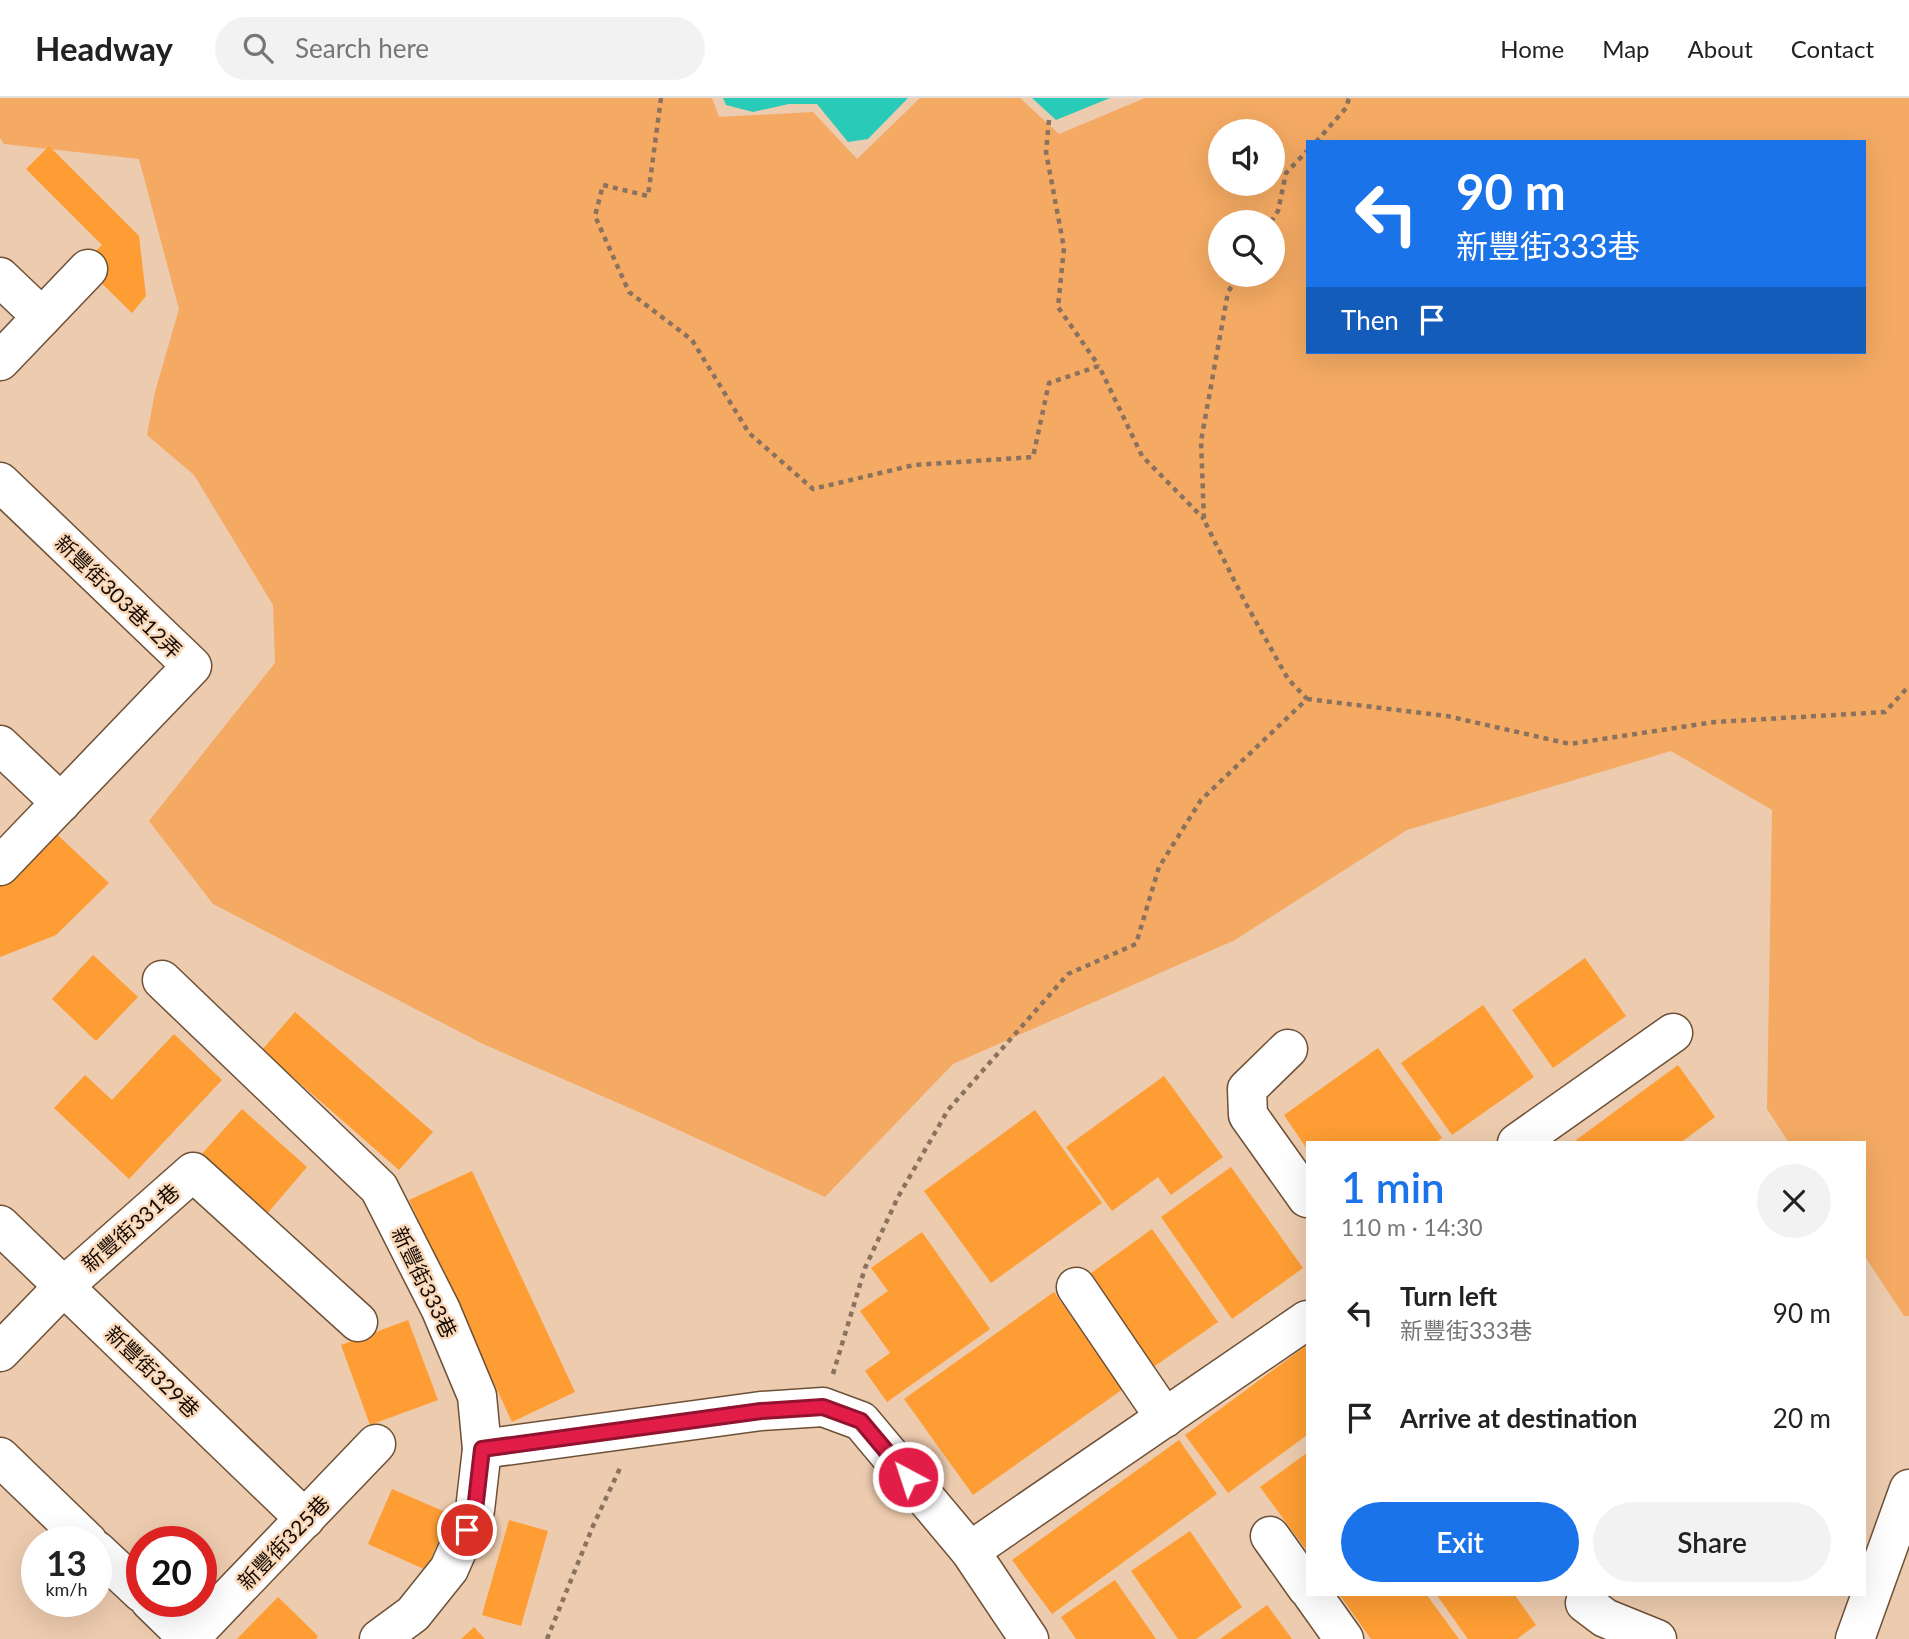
<!DOCTYPE html>
<html lang="en">
<head>
<meta charset="utf-8">
<style>
  :root { --surface:#fff; --page:#f2f2f2; --text:#222; --muted:#767676; --line:#e0e0e0; --accent:#1a73e8 }
  body { margin:0; font-family:Lato,"Noto Sans TC",sans-serif; background:var(--page); color:var(--text); height:100vh; display:flex; flex-direction:column; font-size:26px; white-space:nowrap }
  * { box-sizing:border-box; margin:0 }
  p { font-size:23px; color:var(--muted) }
  .icon { flex:none; width:38px; height:38px; fill:none; stroke:currentColor; stroke-width:2; stroke-linecap:round; stroke-linejoin:round }
  .map { position:relative; flex:1; overflow:hidden }
  .panel { position:absolute; left:1306px; top:1043px; width:560px; height:455px; display:flex; flex-direction:column; background:var(--surface); border-radius:0px; box-shadow:0 7px 28px #0002 }
  .panel>* { flex:none }
  .banner { position:absolute; left:1306px; top:42px; width:560px; height:214px; border-radius:0px; box-shadow:0 7px 28px #0002; background:#1a73e8; color:#fff; overflow:hidden }
  .buttons { position:absolute; left:1208px; top:21px; display:grid; gap:14px }
  .buttons a { display:grid; place-items:center; width:77px; height:77px; border-radius:50%; background:var(--surface); box-shadow:0 7px 28px #0002; font-size:35px }
  .speed { position:absolute; left:21px; top:1428px; display:flex; gap:14px; font-size:35px; font-weight:700; text-align:center }
  .speed>* { display:grid; place-content:center; width:91px; height:91px; border-radius:50%; background:var(--surface); box-shadow:0 7px 28px #0002; line-height:1 }
  .speed small { font-size:18px; font-weight:400 }
  .speed .limit { border:10px solid #d22; background:#fff; color:#111 }
  .pin { position:absolute; display:grid; place-items:center; width:60px; height:60px; color:#fff; margin:-30px; border:4px solid #fff; border-radius:50%; box-shadow:0 2px 7px #0007 }
  .me { position:absolute; width:77px; margin:-38px; rotate:320deg; stroke-linejoin:round; filter:drop-shadow(0 0 5px #0008) }
  .turn { display:flex; align-items:center; gap:24px; height:147px; padding:0 35px; font-size:32px }
  .turn .icon { width:91px; height:91px; stroke-width:2.5 }
  .turn b { display:block; font-size:49px; line-height:60px }
  .then { display:flex; align-items:center; height:66px; padding:0 35px; background:#0003; gap:14px; font-size:26px }
  .round { display:grid; place-items:center; flex:none; width:74px; height:74px; border-radius:37px; background:var(--page) }
  .head { display:flex; align-items:center; justify-content:space-between; height:119px; padding:0 35px }
  h1 { font-size:42px; font-weight:600; line-height:52px; color:var(--accent) }
  .button { display:flex; gap:14px; margin-top:auto; padding:14px 35px }
  .button a { flex:1; height:80px; border-radius:42px; background:var(--accent); color:#fff; font-size:28px; font-weight:600; line-height:80px; text-align:center }
  .button a+a { background:var(--page); color:var(--text) }
  ul { padding:0; list-style:none }
  li { display:flex; align-items:center; gap:21px; height:105px; padding:0 35px }
  li div { flex:1 }
  li b { display:block; font-size:26px }
  li em { font-style:normal }
  header { display:flex; align-items:center; gap:42px; box-sizing:border-box; height:98px; padding:0 35px; background:var(--surface); border-bottom:2px solid var(--line) }
  header strong { font-size:33px }
  nav { display:flex; gap:38px; margin-inline-start:auto; font-size:24px }
  .search { width:490px; height:63px; background:var(--page); display:flex; align-items:center; gap:18px; box-sizing:border-box; padding:0 24px; border-radius:38px; color:var(--muted); font-size:26px }
  .map>svg:first-child { display:block }
</style>
</head>
<body>
<header>
<strong>Headway</strong>
<div class="search"><svg class="icon" aria-label="search" viewBox="0 0 24 24"><circle cx="10" cy="10" r="6"/><path d="M15 15l6 6"/></svg>Search here</div>
<nav><a>Home</a><a>Map</a><a>About</a><a>Contact</a></nav>
</header>
<div class="map">
<svg width="1909" height="1541" viewBox="0 0 1909 1541">
  <rect width="100%" height="100%" fill="#edcbae"/>
  <path fill="#f4aa63" fill-rule="evenodd" d="M 0,0 L 712,0 L 719,19 L 813,14 L 857,61 L 920,0 L 1020,0 L 1059,36 L 1145,0 L 1909,0 L 1909,1218 L 1904,1218 L 1864,1157 L 1864,1045 L 1789,1045 L 1767,1011 L 1772,712 L 1671,653 L 1407,732 L 1235,842 L 953,966 L 825,1099 L 650,1019 L 483,946 L 213,806 L 149,723 L 275,565 L 273,507 L 194,377 L 147,337 L 155,294 L 179,211 L 139,61 L 4,46 L 0,40 ZM 1220,33 L 1272,33 L 1272,86 L 1220,86 ZM 1307,44 L 1864,44 L 1864,254 L 1307,254 ZM 1220,124 L 1272,124 L 1272,177 L 1220,177 Z"/>
  <g fill="#29cbb8">
    <polygon points="723,0 908,0 868,41 848,44 817,6 789,6 753,14 726,7"/>
    <polygon points="1032,0 1110,0 1056,22"/>
  </g>
  <g fill="#fd9d33">
    <polygon points="49,48 139,138 146,198 132,215 82,166 102,147 26,71"/>
    <polygon points="49,729 109,785 56,837 0,859 0,780"/>
    <polygon points="93,857 138,899 96,943 52,901"/>
    <polygon points="1585,860 1626,918 1553,970 1512,912"/>
    <polygon points="1483,907 1534,979 1452,1037 1401,965"/>
    <polygon points="295,914 433,1034 399,1072 262,952"/>
    <polygon points="174,936 222,982 129,1081 54,1010 85,977 112,1002"/>
    <polygon points="1378,950 1442,1040 1435,1045 1307,1045 1307,1051 1284,1017"/>
    <polygon points="1678,967 1715,1019 1680,1045 1572,1045"/>
    <polygon points="1164,978 1223,1059 1171,1097 1158,1079 1112,1113 1066,1049"/>
    <polygon points="242,1011 307,1069 266,1117 200,1058"/>
    <polygon points="1035,1012 1102,1105 991,1185 924,1093"/>
    <polygon points="1231,1069 1303,1170 1232,1221 1161,1119"/>
    <polygon points="472,1073 575,1294 512,1324 409,1102"/>
    <polygon points="1152,1131 1218,1224 1152,1270 1087,1178"/>
    <polygon points="922,1134 990,1231 887,1304 865,1273 890,1255 860,1213 888,1193 871,1170"/>
    <polygon points="1054,1194 1123,1291 973,1397 904,1301"/>
    <polygon points="408,1222 438,1302 370,1327 341,1247"/>
    <polygon points="1307,1247 1307,1337 1228,1395 1185,1337"/>
    <polygon points="1179,1342 1217,1396 1052,1516 1012,1462"/>
    <polygon points="1307,1355 1307,1453 1260,1389"/>
    <polygon points="392,1391 450,1416 426,1472 368,1446"/>
    <polygon points="509,1422 548,1433 521,1528 482,1517"/>
    <polygon points="1190,1433 1242,1509 1196,1541 1178,1541 1131,1473"/>
    <polygon points="1115,1482 1156,1541 1076,1541 1061,1519"/>
    <polygon points="1339,1496 1426,1496 1459,1541 1371,1541"/>
    <polygon points="1436,1496 1514,1496 1536,1527 1517,1541 1468,1541"/>
    <polygon points="278,1499 318,1538 316,1541 237,1541"/>
    <polygon points="1267,1507 1292,1541 1220,1541"/>
    <polygon points="474,1529 485,1541 461,1541"/>
  </g>
  <g fill="none" stroke-linecap="round" stroke-linejoin="round">
    <g stroke="#6d5036" stroke-width="41">
      <g id="minor">
        <polyline points="0,179 42,219"/>
        <polyline points="0,263 88,171"/>
        <polyline points="0,384 192,568 0,768"/>
        <polyline points="0,647 61,705"/>
        <polyline points="162,882 379,1090 441,1212 477,1298 482,1351 475,1412 449,1471 413,1516 379,1541"/>
        <polyline points="1288,951 1247,991 1248,1017 1307,1100"/>
        <polyline points="1517,1045 1673,935"/>
        <polyline points="0,1127 305,1421"/>
        <polyline points="1076,1189 1165,1320"/>
        <polyline points="0,1254 64,1188 193,1074 358,1224"/>
        <polyline points="482,1351 761,1313 823,1309 861,1323 970,1453 1029,1541"/>
        <polyline points="0,1359 88,1444"/>
        <polyline points="1270,1438 1307,1490"/>
        <polyline points="96,1452 142,1495"/>
        <polyline points="970,1453 1307,1222"/>
        <polyline points="1312,1496 1344,1541"/>
        <polyline points="1588,1496 1585,1505 1605,1520 1657,1541"/>
        <polyline points="150,1503 189,1541"/>
        <polyline points="189,1541 376,1346"/>
        <polyline points="1855,1541 1909,1391"/>
      </g>
    </g>
    <g stroke="#8a725f" stroke-width="4.5" stroke-dasharray="5 5" stroke-linecap="butt">
      <polyline points="661,0 648,98 603,87 595,118 629,194 692,242 749,335 813,391 914,367 1033,359 1049,285 1099,268 1142,358 1204,421"/>
      <polyline points="1049,22 1046,54 1064,150 1058,209 1099,268"/>
      <polyline points="1316,44 1346,10 1349,0"/>
      <polyline points="1271,124 1278,113 1286,75 1307,53"/>
      <polyline points="1307,601 1447,618 1570,646 1715,624 1885,614 1909,588"/>
      <polyline points="833,1276 865,1170 898,1099 948,1012 1068,876 1136,846 1159,769 1201,702 1307,601 1288,581 1245,504 1204,422 1201,343 1228,194 1239,177"/>
      <polyline points="547,1541 593,1428 621,1368"/>
    </g>
    <use href="#minor" stroke="#fff" stroke-width="38"/>
  </g>
  <g fill="none" stroke-linecap="round" stroke-linejoin="round">
    <g stroke="#92132f" stroke-width="18">
      <polyline id="route" points="467,1432 475,1412 482,1351 761,1313 823,1309 861,1323 908,1379"/>
    </g>
    <use href="#route" stroke="#e11d48" stroke-width="12"/>
  </g>
  <g text-anchor="middle" dominant-baseline="central" stroke-width="5" stroke-linejoin="round" paint-order="stroke">
    <g font-size="21" fill="#160b03" stroke="#fad8ba">
      <text transform="translate(119 498) rotate(44)">新豐街303巷12弄</text>
      <text transform="translate(130 1129) rotate(-41)">新豐街331巷</text>
      <text transform="translate(425 1184) rotate(64)">新豐街333巷</text>
      <text transform="translate(153 1273) rotate(44)">新豐街329巷</text>
      <text transform="translate(283 1444) rotate(-46)">新豐街325巷</text>
    </g>
  </g>
</svg>
<div class="buttons">
<a><svg class="icon" aria-label="sound" viewBox="0 0 24 24"><path d="M4 9h4l5-4v14l-5-4H4zM17 9q2 3 0 6"/></svg></a>
<a><svg class="icon" aria-label="search" viewBox="0 0 24 24"><circle cx="10" cy="10" r="6"/><path d="M15 15l6 6"/></svg></a>
</div>
<div class="speed"><div>13<small>km/h</small></div><div class="limit">20</div></div>
<div class="pin" style="left:467px;top:1432px;background:#d93025"><svg class="icon" aria-label="arrive" viewBox="0 0 24 24"><path d="M6 21V4h12l-3 4 3 4H6"/></svg></div>
<svg class="me" style="left:908px;top:1379px" viewBox="-20 -20 40 40"><circle r="17" fill="#e11d48" stroke="#fff" stroke-width="3"/><path d="M0-11L8 9 0 5-8 9z" fill="#fff"/></svg>
<div class="banner">
<div class="turn"><svg class="icon" aria-label="left" viewBox="0 0 24 24"><path d="M17 20v-9H6M10 6l-5 5 5 5"/></svg><div><b>90 m</b>新豐街333巷</div></div>
<div class="then">Then<svg class="icon" aria-label="arrive" viewBox="0 0 24 24"><path d="M6 21V4h12l-3 4 3 4H6"/></svg></div>
</div>
<section class="panel">
<div class="head"><div><h1>1 min</h1><p>110 m · 14:30</p></div><a class="round"><svg class="icon" aria-label="close" viewBox="0 0 24 24"><path d="M6 6l12 12M18 6L6 18"/></svg></a></div>
<ul>
<li><svg class="icon" aria-label="left" viewBox="0 0 24 24"><path d="M17 20v-9H6M10 6l-5 5 5 5"/></svg><div><b>Turn left</b><p>新豐街333巷</p></div><em>90 m</em></li>
<li><svg class="icon" aria-label="arrive" viewBox="0 0 24 24"><path d="M6 21V4h12l-3 4 3 4H6"/></svg><div><b>Arrive at destination</b></div><em>20 m</em></li>
</ul>
<div class="button"><a>Exit</a><a>Share</a></div>
</section>
</div>
</body>
</html>
